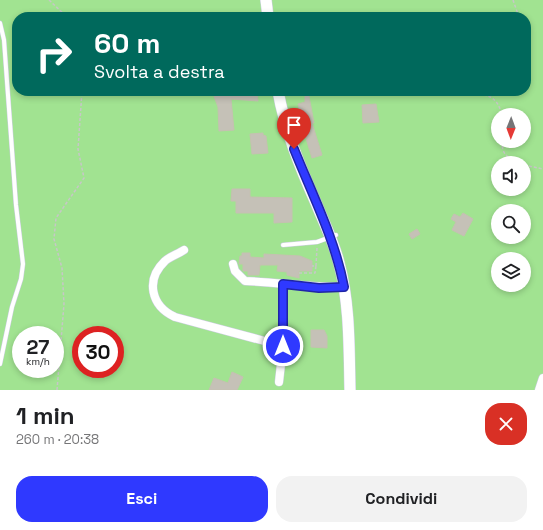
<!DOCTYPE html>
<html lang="it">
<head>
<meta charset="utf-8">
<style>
  :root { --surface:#fff; --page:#f2f2f2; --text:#202124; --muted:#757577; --accent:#2f39ff }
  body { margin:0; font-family:"Space Grotesk",sans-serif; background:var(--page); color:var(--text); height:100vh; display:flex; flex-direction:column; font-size:15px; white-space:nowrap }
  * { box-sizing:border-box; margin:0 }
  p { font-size:13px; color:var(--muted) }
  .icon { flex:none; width:22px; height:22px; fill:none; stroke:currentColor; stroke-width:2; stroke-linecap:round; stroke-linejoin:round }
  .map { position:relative; height:390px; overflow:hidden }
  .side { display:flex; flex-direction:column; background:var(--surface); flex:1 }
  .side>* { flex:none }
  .guide { position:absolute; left:12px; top:12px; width:519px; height:84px; border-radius:16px; box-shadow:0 2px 6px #0003; background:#00695c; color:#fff; overflow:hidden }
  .needle { width:26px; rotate:181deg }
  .buttons { position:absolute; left:491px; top:108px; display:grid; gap:8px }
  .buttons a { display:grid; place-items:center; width:40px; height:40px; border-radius:50%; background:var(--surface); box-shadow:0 2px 6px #0003; font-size:20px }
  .speed { position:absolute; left:12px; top:326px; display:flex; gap:8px; font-size:20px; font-weight:700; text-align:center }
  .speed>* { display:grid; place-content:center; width:52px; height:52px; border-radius:50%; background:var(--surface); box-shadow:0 2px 6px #0003; line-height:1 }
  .speed small { font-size:10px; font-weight:400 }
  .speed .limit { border:6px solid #d22; background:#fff; color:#111 }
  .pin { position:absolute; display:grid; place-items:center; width:34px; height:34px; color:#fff; margin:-41px -17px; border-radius:50% 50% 50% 0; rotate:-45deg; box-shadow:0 0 4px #0007 }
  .pin .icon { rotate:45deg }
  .me { position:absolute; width:44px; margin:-22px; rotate:0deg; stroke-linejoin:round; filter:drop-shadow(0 0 3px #0008) }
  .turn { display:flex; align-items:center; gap:14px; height:84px; padding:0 16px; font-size:18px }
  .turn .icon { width:52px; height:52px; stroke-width:2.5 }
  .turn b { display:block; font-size:28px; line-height:34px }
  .round { display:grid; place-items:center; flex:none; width:42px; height:42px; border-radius:16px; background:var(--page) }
  .head { display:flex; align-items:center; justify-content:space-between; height:68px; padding:0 16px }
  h1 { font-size:24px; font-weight:800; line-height:30px }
  .primary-button { display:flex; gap:8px; margin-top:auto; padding:8px 16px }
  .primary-button a { flex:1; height:46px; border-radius:16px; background:var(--accent); color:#fff; font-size:16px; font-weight:800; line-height:46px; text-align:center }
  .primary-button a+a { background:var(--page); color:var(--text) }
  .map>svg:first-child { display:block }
</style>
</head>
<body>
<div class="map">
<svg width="543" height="390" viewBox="0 0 543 390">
  <rect width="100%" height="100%" fill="#eae5d7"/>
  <path fill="#a1e391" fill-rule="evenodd" d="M 0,0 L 543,0 L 543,390 L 0,390 ZM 17,17 L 526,17 L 526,91 L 17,91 ZM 498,115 L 524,115 L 524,141 L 498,141 ZM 498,163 L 524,163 L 524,189 L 498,189 ZM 498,211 L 524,211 L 524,237 L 498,237 ZM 498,259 L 524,259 L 524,285 L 498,285 ZM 21,335 L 55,335 L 55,369 L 21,369 ZM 81,335 L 115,335 L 115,369 L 81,369 Z"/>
  <g fill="#c5c1b7" stroke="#c5c1b1">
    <polygon points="212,91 257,91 258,101 231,99 234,130 219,131 218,107"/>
    <polygon points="305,91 308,91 314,123 312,123 322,155 312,158 304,132 298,104 305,102"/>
    <polygon points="376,104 379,122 363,123 362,105"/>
    <polygon points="263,133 263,135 266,136 268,153 252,154 250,134"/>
    <polygon points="232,189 250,189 250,197 292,198 292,222 274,223 274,213 236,213 236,201 231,201"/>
    <polygon points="463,213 473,219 464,236 452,230 456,222 451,219 454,214 460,217"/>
    <polygon points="417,229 420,234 412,239 409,234"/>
    <polygon points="242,253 250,253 250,257 264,258 264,254 300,256 312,261 312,271 299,271 299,278 287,275 287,272 277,271 278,265 260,265 259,275 248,275 248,271 243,271 243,264 239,264 240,256 242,256"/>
    <polygon points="311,330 324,330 327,336 327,348 311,347"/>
    <polygon points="232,372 243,377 237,390 209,390 214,378 228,383"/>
  </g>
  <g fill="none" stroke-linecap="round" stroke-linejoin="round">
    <g stroke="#cccde1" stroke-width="5">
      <g id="lane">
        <polyline points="0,23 4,40 16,205 23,264 21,279 12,307 0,364"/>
        <polyline points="283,245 317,242 336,235"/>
      </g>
    </g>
    <g stroke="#cccde1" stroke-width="9">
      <g id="street">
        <path d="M 184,250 C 178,254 169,257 165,261 C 145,280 151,306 175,317 L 283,346"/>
        <path d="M 233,264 L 235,271 L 245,281 C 278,282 310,288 343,287"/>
        <polyline points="279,382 283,346 283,284"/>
        <polyline points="539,390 543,378"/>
      </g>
    </g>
    <g stroke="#cccde1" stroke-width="12">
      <g id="secondary">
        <polyline points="266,0 268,17"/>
        <path d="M 278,91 C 285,130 300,167 316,203 C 324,223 334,242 339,263 C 350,304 349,348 350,390"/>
      </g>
    </g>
    <g stroke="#c7c7c7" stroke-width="1.5" stroke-dasharray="3 2" stroke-linecap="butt">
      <polyline points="49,0 67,17"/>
      <polyline points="513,0 519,17"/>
      <path d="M 469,91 C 487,97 496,93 502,115"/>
      <path d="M 502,141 C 502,155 507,157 519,163"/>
      <polyline points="524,165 543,169"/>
      <polyline points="316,266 317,248"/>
      <polyline points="299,273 315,273 316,266 312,266"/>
      <polyline points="57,390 64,304 62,268 54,239 56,218 84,178 78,149 82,91"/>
    </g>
    <use href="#lane" stroke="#fff" stroke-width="4"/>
    <use href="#street" stroke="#fff" stroke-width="8"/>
    <use href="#secondary" stroke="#fff" stroke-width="11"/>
  </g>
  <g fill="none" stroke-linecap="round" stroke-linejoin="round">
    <g stroke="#1f25a6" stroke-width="10">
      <path id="route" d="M 283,346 L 283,284 L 319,288 L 344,287 C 335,239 312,194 294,149"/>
    </g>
    <use href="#route" stroke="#2f39ff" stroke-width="7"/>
  </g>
</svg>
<div class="buttons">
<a><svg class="needle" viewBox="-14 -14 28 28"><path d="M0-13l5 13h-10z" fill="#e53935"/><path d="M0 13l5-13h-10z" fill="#757577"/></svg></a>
<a><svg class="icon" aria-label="sound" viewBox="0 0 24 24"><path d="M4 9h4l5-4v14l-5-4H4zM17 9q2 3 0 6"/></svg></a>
<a><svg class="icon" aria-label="search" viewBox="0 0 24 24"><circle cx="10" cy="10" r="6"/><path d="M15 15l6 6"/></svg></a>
<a><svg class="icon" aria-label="layers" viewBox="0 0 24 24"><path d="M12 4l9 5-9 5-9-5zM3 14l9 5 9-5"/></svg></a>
</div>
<div class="speed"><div>27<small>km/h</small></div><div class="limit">30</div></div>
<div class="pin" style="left:294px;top:149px;background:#d93025"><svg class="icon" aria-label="arrive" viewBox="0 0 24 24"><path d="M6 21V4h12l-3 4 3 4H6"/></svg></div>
<svg class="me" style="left:283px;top:346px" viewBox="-20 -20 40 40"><circle r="17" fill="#2f39ff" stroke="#fff" stroke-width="3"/><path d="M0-11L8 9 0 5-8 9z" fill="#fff"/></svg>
<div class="guide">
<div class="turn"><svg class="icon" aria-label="right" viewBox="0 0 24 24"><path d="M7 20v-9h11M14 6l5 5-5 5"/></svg><div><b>60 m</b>Svolta a destra</div></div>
</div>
</div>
<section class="side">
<div class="head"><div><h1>1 min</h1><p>260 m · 20:38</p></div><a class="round" style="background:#d93025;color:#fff"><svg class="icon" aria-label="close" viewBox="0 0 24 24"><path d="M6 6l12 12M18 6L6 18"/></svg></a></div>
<div class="primary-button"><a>Esci</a><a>Condividi</a></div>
</section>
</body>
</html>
